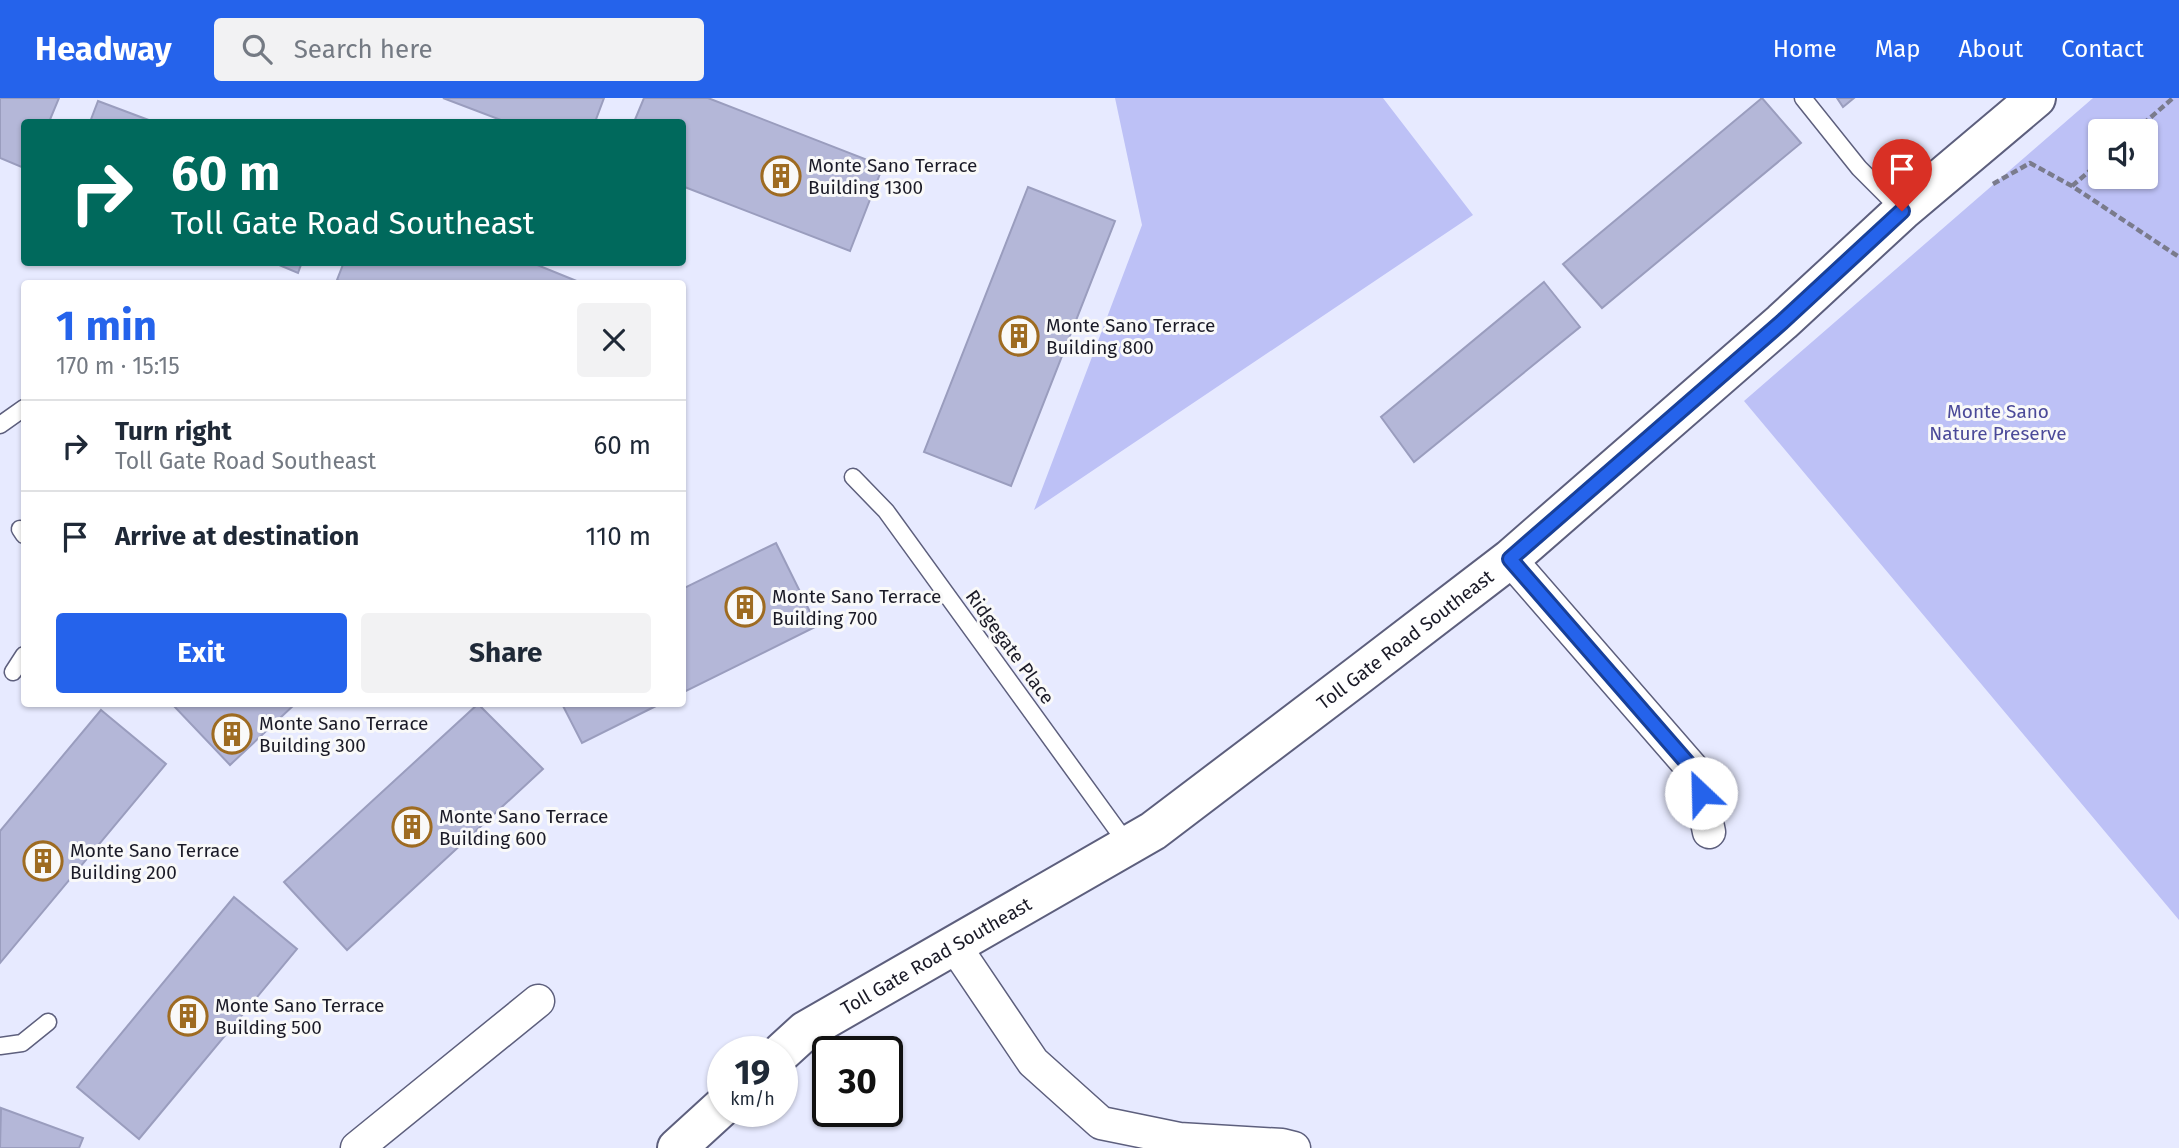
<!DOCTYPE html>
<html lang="en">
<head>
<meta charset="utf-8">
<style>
  :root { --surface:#fff; --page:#f2f2f3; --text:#1f2937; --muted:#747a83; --line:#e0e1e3; --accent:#2563eb }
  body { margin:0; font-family:"Fira Sans",sans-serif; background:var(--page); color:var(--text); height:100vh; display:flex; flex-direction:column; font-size:26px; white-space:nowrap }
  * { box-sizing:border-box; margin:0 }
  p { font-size:23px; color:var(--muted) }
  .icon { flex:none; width:38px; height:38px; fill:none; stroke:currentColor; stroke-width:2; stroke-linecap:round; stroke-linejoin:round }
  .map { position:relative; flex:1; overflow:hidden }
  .side { position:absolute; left:21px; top:182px; width:665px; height:427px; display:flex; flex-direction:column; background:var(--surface); border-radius:7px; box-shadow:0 2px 5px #0004 }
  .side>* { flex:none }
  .banner { position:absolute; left:21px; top:21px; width:665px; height:147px; border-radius:7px; box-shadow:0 2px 5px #0004; background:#00695c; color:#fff; overflow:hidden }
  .buttons { position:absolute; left:2088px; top:21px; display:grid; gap:14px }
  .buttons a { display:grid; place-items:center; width:70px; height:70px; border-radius:7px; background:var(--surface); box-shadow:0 2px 5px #0004; font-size:35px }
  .speed { position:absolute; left:707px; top:938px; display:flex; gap:14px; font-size:35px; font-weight:700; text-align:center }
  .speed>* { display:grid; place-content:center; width:91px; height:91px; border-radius:50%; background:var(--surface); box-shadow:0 2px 5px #0004; line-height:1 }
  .speed small { font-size:18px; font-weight:400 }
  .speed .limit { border:4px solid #111; border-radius:10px; background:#fff; color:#111 }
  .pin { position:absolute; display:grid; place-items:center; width:60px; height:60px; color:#fff; margin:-72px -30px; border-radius:50% 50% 50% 0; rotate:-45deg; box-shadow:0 0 7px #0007 }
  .pin .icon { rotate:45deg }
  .me { position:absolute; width:77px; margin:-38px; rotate:336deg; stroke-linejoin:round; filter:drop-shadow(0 0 5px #0008) }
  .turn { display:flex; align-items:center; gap:24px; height:147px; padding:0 35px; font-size:32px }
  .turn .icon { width:91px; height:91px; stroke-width:2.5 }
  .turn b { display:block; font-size:49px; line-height:60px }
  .round { display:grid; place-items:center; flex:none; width:74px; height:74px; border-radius:7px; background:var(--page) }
  .head { display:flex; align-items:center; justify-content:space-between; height:119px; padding:0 35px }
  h1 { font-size:42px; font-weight:700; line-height:52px; color:var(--accent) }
  .button { display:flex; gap:14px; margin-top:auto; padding:14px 35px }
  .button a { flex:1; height:80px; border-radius:7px; background:var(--accent); color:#fff; font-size:28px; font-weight:700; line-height:80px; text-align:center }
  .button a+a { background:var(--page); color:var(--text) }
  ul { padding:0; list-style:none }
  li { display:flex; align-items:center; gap:21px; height:91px; padding:0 35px; border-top:2px solid var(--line) }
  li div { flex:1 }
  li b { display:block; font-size:26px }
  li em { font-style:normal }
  header { display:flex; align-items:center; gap:42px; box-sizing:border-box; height:98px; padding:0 35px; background:var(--accent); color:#fff }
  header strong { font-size:33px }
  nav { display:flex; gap:38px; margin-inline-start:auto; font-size:24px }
  .search { width:490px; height:63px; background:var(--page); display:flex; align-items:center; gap:18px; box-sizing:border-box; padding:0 24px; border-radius:7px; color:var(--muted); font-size:26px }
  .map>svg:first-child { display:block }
</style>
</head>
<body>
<header>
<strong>Headway</strong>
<div class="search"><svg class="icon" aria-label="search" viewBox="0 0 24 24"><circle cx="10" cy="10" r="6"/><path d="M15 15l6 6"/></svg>Search here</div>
<nav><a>Home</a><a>Map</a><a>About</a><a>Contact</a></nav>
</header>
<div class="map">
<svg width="2179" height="1050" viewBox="0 0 2179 1050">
  <rect width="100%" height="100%" fill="#e7eaff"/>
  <g fill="#bdc1f6" fill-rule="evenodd">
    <polygon points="1115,0 1383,0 1473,117 1034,412 1142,127"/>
    <path d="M 2093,0 L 2179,0 L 2179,822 L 1744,303 ZM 2100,33 L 2146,33 L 2146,79 L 2100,79 Z"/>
  </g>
  <g fill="#b4b7d8" stroke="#9a9dbe" stroke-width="2">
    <polygon points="0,0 59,0 49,24 24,24 24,70 0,60"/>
    <polygon points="443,0 604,0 595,24 506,24"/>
    <polygon points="644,0 708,0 883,68 850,153 682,88 682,24 634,24"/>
    <polygon points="1762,0 1801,45 1602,210 1563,166"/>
    <polygon points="1837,0 1854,0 1843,9"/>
    <polygon points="98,3 154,24 90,24"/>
    <polygon points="1028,89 1115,123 1011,388 924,354"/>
    <polygon points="272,164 302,164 298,175"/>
    <polygon points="344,164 530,164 584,186 347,186 337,182"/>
    <polygon points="1544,184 1580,229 1414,364 1381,319"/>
    <polygon points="776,445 817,528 682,595 682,491"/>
    <polygon points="172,606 295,606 230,667"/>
    <polygon points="478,606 543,671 347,852 284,784"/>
    <polygon points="562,606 660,606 582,645"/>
    <polygon points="101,612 166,666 0,865 0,733"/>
    <polygon points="234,799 297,851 139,1041 77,989"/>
    <polygon points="1,1010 83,1040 79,1050 0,1050"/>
  </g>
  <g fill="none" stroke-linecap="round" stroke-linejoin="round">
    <g stroke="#5d5f7d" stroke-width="19">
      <g id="lane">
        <polyline points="1803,0 1859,70 1902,113"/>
        <polyline points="0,327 24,310"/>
        <polyline points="853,379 886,413 1128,747"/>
        <polyline points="20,431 24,437"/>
        <polyline points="13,574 24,557"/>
        <polyline points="0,948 22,945 48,924"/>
      </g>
    </g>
    <g stroke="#5d5f7d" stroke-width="35">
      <g id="street">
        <polyline points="1510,461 1697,676 1709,734"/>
        <polyline points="954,847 1033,964 1101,1025 1179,1041 1282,1047 1294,1050"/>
        <polyline points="357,1050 538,903"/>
      </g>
    </g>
    <g stroke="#5d5f7d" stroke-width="42">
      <g id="secondary">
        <path id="s1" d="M 782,954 L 805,933 L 1153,733 L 1360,576 L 1510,461 L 1782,224 L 1902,113 L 2036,0"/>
        <polyline points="677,1050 723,1008"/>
      </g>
    </g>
    <g stroke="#7a7b8c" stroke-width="4.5" stroke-dasharray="7 3.5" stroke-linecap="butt">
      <polyline points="2135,33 2173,0"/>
      <polyline points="1993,86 2030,65 2072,88 2179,159"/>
      <polyline points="2072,88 2100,64"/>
    </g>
    <use href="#lane" stroke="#fff" stroke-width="16"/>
    <use href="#street" stroke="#fff" stroke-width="32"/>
    <use href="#secondary" stroke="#fff" stroke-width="38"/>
  </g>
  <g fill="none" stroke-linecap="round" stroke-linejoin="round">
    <g stroke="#184099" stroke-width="18">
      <polyline id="route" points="1701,695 1697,676 1510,461 1782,224 1902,113"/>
    </g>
    <use href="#route" stroke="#2563eb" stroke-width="12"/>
  </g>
  <defs>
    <g id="building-ring" transform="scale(2.0125)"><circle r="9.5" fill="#f9f9f9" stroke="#9e6b21" stroke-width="1.5"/><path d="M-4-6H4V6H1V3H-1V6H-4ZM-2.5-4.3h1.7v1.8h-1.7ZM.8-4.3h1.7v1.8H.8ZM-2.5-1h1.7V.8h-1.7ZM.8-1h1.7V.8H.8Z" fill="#9e6b21"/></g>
  </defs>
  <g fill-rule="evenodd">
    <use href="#building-ring" x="781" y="78"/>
    <use href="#building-ring" x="1019" y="238"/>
    <use href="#building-ring" x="745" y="509"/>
    <use href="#building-ring" x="232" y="636"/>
    <use href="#building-ring" x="412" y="729"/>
    <use href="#building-ring" x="43" y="763"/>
    <use href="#building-ring" x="188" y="918"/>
  </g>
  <g text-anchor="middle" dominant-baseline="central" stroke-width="6" stroke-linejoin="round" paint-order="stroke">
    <g font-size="19" fill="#1a1a27" stroke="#f9f9f9" text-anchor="start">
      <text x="808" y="67">Monte Sano Terrace<tspan x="808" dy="22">Building 1300</tspan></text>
      <text x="1046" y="227">Monte Sano Terrace<tspan x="1046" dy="22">Building 800</tspan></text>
      <text x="772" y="498">Monte Sano Terrace<tspan x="772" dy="22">Building 700</tspan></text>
      <text x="259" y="625">Monte Sano Terrace<tspan x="259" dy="22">Building 300</tspan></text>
      <text x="439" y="718">Monte Sano Terrace<tspan x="439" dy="22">Building 600</tspan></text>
      <text x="70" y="752">Monte Sano Terrace<tspan x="70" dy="22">Building 200</tspan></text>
      <text x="215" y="907">Monte Sano Terrace<tspan x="215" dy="22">Building 500</tspan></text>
    </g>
    <g font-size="19" fill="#4b4a99" stroke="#f9f9f9">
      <text x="1998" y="313">Monte Sano<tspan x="1998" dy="22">Nature Preserve</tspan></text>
    </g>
    <g font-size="19" fill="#1a1a27" stroke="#f9f9f9">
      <text stroke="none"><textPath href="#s1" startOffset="749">Toll Gate Road Southeast</textPath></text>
      <text transform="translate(1010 549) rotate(54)">Ridgegate Place</text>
      <text stroke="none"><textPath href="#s1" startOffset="182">Toll Gate Road Southeast</textPath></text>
    </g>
  </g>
</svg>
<div class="buttons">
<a><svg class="icon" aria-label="sound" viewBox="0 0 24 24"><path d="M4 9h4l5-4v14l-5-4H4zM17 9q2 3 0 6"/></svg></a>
</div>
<div class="speed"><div>19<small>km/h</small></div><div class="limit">30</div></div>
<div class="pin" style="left:1902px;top:113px;background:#d93025"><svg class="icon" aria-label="arrive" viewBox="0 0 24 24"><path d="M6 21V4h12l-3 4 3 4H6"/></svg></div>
<svg class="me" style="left:1701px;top:695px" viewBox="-20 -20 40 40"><circle r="19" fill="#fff"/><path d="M0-13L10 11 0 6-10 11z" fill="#2563eb"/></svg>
<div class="banner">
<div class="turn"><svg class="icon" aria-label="right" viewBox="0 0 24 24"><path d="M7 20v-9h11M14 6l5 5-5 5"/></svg><div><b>60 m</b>Toll Gate Road Southeast</div></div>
</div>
<section class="side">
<div class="head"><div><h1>1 min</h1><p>170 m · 15:15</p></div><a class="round"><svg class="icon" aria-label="close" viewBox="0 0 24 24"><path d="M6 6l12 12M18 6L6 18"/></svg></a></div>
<ul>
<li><svg class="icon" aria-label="right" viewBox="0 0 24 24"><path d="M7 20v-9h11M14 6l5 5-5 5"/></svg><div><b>Turn right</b><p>Toll Gate Road Southeast</p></div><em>60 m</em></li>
<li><svg class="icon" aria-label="arrive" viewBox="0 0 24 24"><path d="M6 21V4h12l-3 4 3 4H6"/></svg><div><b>Arrive at destination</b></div><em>110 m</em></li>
</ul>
<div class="button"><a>Exit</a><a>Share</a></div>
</section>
</div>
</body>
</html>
